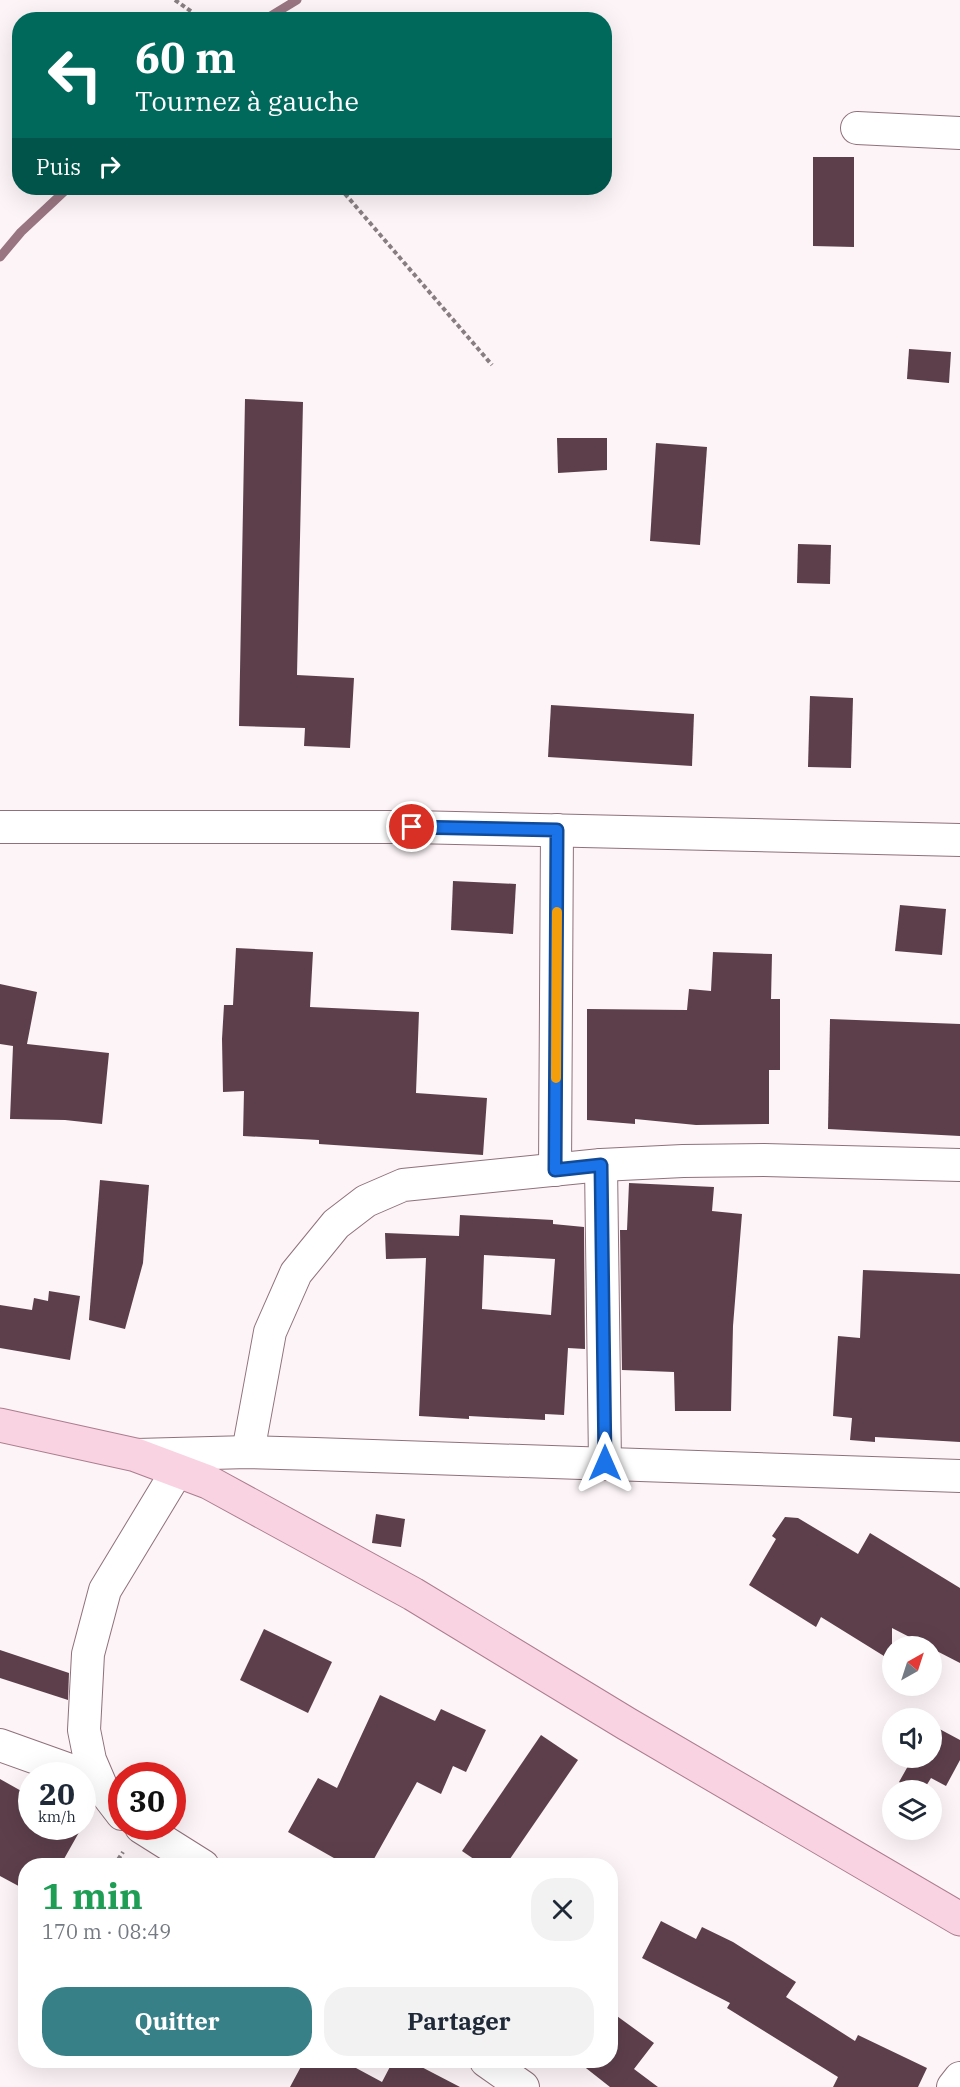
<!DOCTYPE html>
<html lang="fr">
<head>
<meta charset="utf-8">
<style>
  :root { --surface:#fff; --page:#f2f2f3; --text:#1f2937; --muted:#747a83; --accent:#388087 }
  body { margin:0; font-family:"IBM Plex Serif",serif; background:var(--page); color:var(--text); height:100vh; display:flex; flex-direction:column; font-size:22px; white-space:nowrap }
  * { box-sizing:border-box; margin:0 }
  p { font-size:20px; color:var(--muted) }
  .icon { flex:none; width:33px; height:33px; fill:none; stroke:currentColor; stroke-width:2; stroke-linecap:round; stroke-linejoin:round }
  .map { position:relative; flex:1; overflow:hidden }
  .drawer { position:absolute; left:18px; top:1858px; width:600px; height:210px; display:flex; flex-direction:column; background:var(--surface); border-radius:24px; box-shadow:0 6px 24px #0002 }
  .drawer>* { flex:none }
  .guide { position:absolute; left:12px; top:12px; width:600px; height:183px; border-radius:24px; box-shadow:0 6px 24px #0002; background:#00695c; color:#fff; overflow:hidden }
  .needle { width:39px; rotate:39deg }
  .tools { position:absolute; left:882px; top:1636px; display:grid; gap:12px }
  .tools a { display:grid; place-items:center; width:60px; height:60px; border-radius:50%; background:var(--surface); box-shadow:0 6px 24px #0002; font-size:30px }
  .speed { position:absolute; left:18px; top:1762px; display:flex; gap:12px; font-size:30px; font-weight:700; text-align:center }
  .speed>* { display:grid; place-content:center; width:78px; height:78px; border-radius:50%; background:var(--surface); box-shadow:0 6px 24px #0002; line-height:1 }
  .speed small { font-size:15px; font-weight:400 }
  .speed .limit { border:9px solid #d22; background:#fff; color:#111 }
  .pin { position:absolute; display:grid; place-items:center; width:51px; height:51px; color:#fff; margin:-26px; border:3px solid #fff; border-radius:50%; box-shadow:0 2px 6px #0007 }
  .me { position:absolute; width:66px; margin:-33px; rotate:0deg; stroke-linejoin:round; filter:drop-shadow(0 0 4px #0008) }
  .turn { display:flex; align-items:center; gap:21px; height:126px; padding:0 24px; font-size:27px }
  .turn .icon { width:78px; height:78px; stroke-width:2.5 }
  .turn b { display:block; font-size:42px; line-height:51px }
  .then { display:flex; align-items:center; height:57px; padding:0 24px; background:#0003; gap:12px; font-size:22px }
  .round { display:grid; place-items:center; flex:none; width:63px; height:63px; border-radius:24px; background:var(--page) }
  .summary { display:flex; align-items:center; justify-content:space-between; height:102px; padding:0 24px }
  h1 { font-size:36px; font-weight:700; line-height:45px; color:#1e9e55 }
  .primary-button { display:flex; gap:12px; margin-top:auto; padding:12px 24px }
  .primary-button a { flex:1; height:69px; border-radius:24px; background:var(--accent); color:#fff; font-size:24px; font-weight:700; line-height:69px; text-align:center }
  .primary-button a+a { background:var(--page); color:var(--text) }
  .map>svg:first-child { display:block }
</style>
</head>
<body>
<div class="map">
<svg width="960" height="2087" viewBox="0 0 960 2087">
  <rect width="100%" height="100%" fill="#fcf4f7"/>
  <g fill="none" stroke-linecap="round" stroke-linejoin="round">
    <g stroke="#997582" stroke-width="9">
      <polyline points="264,20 297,0"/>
      <polyline points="0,257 21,232 68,188"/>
    </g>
  </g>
  <g fill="#5d3f4b" fill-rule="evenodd">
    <polygon points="813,157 854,157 854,247 813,246"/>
    <polygon points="909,349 951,352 949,383 907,379"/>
    <polygon points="245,399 303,402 297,675 354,678 350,748 304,746 305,728 239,726"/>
    <polygon points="557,438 607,438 607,470 558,473"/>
    <polygon points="656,443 707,447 700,545 650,541"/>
    <polygon points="798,544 831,545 830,584 797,583"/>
    <polygon points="810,696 853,698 851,768 808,767"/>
    <polygon points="551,705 694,714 692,766 548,757"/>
    <polygon points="453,881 516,884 513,934 451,930"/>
    <polygon points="900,905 946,909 942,955 895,951"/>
    <polygon points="236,948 313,952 310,1007 419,1012 416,1093 487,1098 483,1155 319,1144 319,1140 243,1136 244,1091 223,1092 222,1039 224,1005 233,1005"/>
    <polygon points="713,952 772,954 771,999 780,999 780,1070 769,1070 769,1124 696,1125 635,1119 635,1124 587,1120 587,1009 687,1010 689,989 711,991"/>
    <polygon points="0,984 37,992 27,1044 109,1053 102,1124 65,1120 10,1119 13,1046 0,1044"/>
    <polygon points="830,1019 960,1024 960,1136 828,1129"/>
    <polygon points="100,1180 149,1185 143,1263 125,1329 89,1320"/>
    <polygon points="629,1183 714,1187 712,1211 742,1214 733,1326 731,1411 675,1411 674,1372 622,1370 620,1230 627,1230"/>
    <path d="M 460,1215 L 553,1220 L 553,1224 L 584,1227 L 585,1349 L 568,1348 L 564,1415 L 545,1414 L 545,1420 L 469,1416 L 469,1419 L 419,1416 L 426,1258 L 386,1259 L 385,1233 L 459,1236 ZM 484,1255 L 555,1259 L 551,1315 L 482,1309 Z"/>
    <polygon points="863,1270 960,1274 960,1442 875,1437 875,1442 850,1440 852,1418 833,1416 838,1336 860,1338"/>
    <polygon points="49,1291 80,1296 70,1360 0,1348 0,1305 32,1310 34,1298 48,1301"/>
    <polygon points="376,1514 405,1519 401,1547 372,1543"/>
    <polygon points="785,1517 798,1518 858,1554 870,1533 960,1588 960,1663 892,1628 892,1661 821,1617 816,1627 749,1585 776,1539 772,1536"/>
    <polygon points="264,1629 332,1662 308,1713 240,1680"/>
    <polygon points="0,1650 69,1673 68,1700 0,1678"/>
    <polygon points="380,1695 435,1721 441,1709 486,1730 466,1772 453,1766 441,1794 417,1782 370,1866 348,1866 288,1832 318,1778 337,1788"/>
    <polygon points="932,1725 960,1740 960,1760 946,1786 931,1778 923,1791 915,1791 899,1782 908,1766 894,1758 932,1758"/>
    <polygon points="541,1735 578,1760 505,1866 484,1866 462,1851"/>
    <polygon points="0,1779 32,1797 32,1827 82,1827 60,1866 26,1866 26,1890 0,1876"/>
    <polygon points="661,1921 696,1939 702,1927 733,1942 796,1982 786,1997 855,2041 858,2035 927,2068 918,2087 833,2087 838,2077 727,2008 730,2003 642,1958"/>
    <polygon points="610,2011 654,2043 634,2069 658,2087 610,2087 577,2061 610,2061"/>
    <polygon points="304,2061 343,2061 382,2082 393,2061 410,2061 460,2087 290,2087"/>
  </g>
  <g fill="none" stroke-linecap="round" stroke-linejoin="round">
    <g stroke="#91707c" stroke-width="34">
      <g id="minor">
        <polyline points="857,128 960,133"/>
        <polyline points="0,827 412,827 960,840"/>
        <polyline points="601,1165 605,1463"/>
        <polyline points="555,1170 557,830"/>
        <polyline points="248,1452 270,1332 296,1273 336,1224 366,1201 403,1185 601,1165 683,1161 764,1160 960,1165"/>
        <polyline points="137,1455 248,1452 315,1454 960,1476"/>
        <polyline points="0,1745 98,1780"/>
        <polyline points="122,1814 102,1788 90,1760 84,1730 88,1654 105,1590 177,1471"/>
        <polyline points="141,1827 203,1866"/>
        <polyline points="486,2061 523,2087"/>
        <polyline points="953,2087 960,2078"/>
      </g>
    </g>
    <g stroke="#ac7c8f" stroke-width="35">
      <polyline id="primary" points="0,1425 136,1455 208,1482 413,1594 627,1724 960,1919"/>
    </g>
    <g stroke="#887e82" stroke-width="4" stroke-dasharray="4.5 3" stroke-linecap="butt">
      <polyline points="175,0 192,12 198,20"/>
      <polyline points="340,188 492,365"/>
      <polyline points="114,1866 123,1852"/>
      <polyline points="24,2010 26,2008"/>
    </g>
    <use href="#minor" stroke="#fff" stroke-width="32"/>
    <use href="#primary" stroke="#fad3e2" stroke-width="33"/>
  </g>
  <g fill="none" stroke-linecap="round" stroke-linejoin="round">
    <g stroke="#114b97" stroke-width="15">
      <polyline id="route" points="412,827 557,830 555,1170 601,1165 605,1463"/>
    </g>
    <use href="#route" stroke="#1a73e8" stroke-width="10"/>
    <polyline stroke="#f59e0b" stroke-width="10" points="556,1078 557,912"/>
  </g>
</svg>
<div class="tools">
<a><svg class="needle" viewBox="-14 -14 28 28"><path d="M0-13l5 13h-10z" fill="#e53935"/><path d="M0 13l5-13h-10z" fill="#747a83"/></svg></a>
<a><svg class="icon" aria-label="sound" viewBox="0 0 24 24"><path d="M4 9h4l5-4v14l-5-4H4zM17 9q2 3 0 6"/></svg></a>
<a><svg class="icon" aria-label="layers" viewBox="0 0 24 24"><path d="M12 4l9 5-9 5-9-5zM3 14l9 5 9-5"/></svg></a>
</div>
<div class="speed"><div>20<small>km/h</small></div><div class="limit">30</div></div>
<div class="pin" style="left:412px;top:827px;background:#d93025"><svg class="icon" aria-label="arrive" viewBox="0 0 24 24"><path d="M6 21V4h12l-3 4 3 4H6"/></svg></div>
<svg class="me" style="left:605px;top:1463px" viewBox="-20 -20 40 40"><path d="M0-17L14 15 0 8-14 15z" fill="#1a73e8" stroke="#fff" stroke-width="4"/></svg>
<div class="guide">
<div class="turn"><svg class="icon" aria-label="left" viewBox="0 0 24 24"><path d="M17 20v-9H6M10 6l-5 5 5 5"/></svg><div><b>60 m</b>Tournez à gauche</div></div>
<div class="then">Puis<svg class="icon" aria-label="right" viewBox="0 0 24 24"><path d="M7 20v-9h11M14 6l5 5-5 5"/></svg></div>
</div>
<section class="drawer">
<div class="summary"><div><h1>1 min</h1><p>170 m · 08:49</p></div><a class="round"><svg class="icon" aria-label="close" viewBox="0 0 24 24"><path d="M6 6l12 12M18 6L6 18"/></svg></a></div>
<div class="primary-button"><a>Quitter</a><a>Partager</a></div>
</section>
</div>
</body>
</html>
